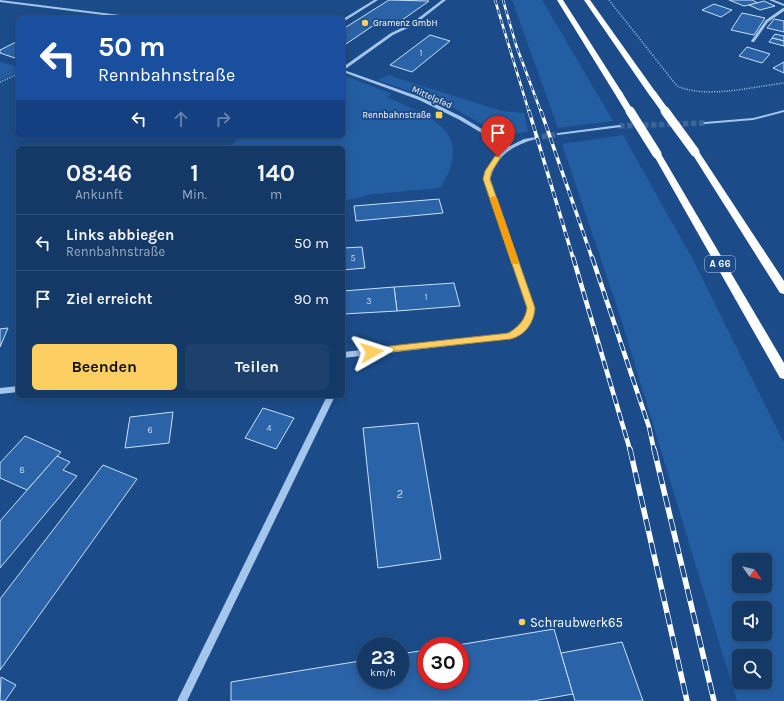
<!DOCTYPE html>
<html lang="de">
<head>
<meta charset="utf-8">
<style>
  :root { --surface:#143967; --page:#1d406d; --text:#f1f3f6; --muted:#9dacc0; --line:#33537b; --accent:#fdcf62 }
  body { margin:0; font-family:Karla,sans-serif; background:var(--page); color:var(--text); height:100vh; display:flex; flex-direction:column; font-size:15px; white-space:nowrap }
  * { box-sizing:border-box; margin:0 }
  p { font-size:13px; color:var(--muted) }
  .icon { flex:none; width:22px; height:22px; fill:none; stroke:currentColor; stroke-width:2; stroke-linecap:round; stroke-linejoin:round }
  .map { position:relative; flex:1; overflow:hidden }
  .drawer { position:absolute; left:16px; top:146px; width:329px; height:252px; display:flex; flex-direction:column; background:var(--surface); border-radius:6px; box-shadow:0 2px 10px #0003,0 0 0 1px var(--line) }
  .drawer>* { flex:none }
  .banner { position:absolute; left:16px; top:16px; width:329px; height:122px; border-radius:6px; box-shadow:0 2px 10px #0003,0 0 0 1px var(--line); background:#1a4fa0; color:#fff; overflow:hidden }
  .needle { width:26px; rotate:124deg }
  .tools { position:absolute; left:732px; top:553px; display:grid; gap:8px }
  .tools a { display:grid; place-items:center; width:40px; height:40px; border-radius:6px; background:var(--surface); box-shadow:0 2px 10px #0003,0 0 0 1px var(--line); font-size:20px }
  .speed { position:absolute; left:357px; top:637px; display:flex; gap:8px; font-size:20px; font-weight:700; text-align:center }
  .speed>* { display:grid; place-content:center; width:52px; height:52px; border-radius:50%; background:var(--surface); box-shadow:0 2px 10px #0003,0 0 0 1px var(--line); line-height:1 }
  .speed small { font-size:10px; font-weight:400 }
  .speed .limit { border:6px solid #d22; background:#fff; color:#111 }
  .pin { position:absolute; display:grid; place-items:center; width:34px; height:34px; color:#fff; margin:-41px -17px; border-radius:50% 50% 50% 0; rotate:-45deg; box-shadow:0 0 4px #0007 }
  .pin .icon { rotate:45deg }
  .me { position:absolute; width:44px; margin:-22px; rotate:84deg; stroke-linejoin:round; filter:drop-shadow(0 0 3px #0008) }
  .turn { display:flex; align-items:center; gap:14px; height:84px; padding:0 16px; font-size:18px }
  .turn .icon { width:52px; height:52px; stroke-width:2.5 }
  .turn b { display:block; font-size:28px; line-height:34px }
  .lanes { display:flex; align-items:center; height:38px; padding:0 16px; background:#0003; justify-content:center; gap:20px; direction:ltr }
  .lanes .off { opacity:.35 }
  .eta { display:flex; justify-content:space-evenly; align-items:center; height:68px; text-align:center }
  .eta b { font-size:24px; font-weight:700; line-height:28px }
  .action { display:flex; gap:8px; margin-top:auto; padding:8px 16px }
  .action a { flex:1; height:46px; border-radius:6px; background:var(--accent); color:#111; font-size:16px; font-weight:700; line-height:46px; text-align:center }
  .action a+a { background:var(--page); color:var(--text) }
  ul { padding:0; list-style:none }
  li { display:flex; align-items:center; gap:12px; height:56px; padding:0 16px; border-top:1px solid var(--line) }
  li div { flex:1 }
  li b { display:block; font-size:15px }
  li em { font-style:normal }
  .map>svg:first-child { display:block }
</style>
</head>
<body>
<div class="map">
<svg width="784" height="701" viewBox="0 0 784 701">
  <rect width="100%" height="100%" fill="#1b4c89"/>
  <g fill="#245ea2" fill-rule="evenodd">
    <polygon points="512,0 542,0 613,121 558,128"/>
    <polygon points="0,62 18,67 18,72 0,80"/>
    <path d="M 343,75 L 392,94 L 387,97 C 431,117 476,132 440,188 L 373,194 L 343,201 L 343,148 L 227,148 L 242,136 L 343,136 Z"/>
    <polygon points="388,75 501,111 524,113 528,132 510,134 492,130 450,106 378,80"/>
    <path d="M 623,135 L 692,258 L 784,443 L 784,701 L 737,701 L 622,322 L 562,144 ZM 739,560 L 765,560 L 765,586 L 739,586 ZM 739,608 L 765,608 L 765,634 L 739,634 ZM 739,656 L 765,656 L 765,682 L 739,682 Z"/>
  </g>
  <g fill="#2a63a7" stroke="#cae0f9">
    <polygon points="389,0 429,1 395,25 380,21 343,46 343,29"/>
    <polygon points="729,0 752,0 758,3 744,6"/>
    <polygon points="764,1 775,6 760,10 749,5"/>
    <polygon points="714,4 732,10 721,17 702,10"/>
    <polygon points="742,13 765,18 754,35 731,30"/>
    <polygon points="774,19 784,21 784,32 767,28"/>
    <polygon points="775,34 784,36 784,41 772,38"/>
    <polygon points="430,35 450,41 412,72 390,65"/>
    <polygon points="772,38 784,41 784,46 769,42"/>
    <polygon points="18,41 18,59 0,53 0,50"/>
    <polygon points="747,47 770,54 762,63 739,56"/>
    <polygon points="784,62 784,73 773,68"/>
    <polygon points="439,199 443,213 356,221 354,206"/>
    <polygon points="362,247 365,268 343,270 343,248"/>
    <polygon points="454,283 460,306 397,311 394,287"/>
    <polygon points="394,287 397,311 343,314 343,291"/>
    <polygon points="8,328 0,347 0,329"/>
    <polygon points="263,408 294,418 276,449 245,438"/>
    <polygon points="173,412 169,443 125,448 130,417"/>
    <polygon points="418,423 441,559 378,568 363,428"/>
    <polygon points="25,436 61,452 27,490 0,478 0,463"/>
    <polygon points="57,456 70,462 63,470 77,476 0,568 0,521"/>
    <polygon points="103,465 137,479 0,670 0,599"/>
    <polygon points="554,629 573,694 533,701 231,701 231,682 366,660 366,680 400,680 400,654 426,650 426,680 460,680 460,646 452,646"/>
    <polygon points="622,642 643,701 575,701 561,653"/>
    <polygon points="1,677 16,685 5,701 0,701"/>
  </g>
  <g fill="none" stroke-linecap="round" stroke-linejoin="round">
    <g stroke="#3d679b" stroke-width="5.5" stroke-dasharray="5.5 2.5" stroke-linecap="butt">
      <polyline points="619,126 705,123"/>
      <polyline points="534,138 558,134"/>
    </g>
    <g stroke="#a5c6ec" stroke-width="1.5" stroke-dasharray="1 1.5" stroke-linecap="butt">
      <path d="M 609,0 L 677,86 C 706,99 752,87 784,83"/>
      <polyline points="0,82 18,74"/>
    </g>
    <g fill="#a5c6ec" fill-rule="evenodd">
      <polygon points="0,0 136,17 138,18 127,18 0,2"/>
      <polygon points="374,0 378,0 343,22 343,19"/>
      <path d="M 442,0 L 446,0 L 414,25 L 393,35 L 344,70 L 423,98 L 462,117 L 510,146 L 524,139 L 536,137 L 536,139 C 513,145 497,155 490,179 L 534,307 C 530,329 521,335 501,340 L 343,358 L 343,352 L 501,335 C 518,330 524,324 528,307 L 484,179 C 489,166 495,156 507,148 L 458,119 L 419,100 L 343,72 L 343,67 L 391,33 L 412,23 Z"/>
      <polygon points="769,0 774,0 784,4 784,6"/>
      <polygon points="783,8 784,8 784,11 768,22 754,42 752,42 751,41 766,20"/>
      <polygon points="784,110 784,112 753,120 705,124 703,123 705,122 753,118"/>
      <polygon points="619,125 621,126 621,127 558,135 556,134 558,133"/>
      <polygon points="18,386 18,392 0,394 0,388"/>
      <polygon points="327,396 335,396 187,701 177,701"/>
    </g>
    <g fill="#fff" fill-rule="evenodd">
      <polygon points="557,0 563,0 623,94 622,96 615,94"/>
      <polygon points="584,0 590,0 657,94 656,96 650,96"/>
      <polygon points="695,149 699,152 784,281 784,294 780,293 691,152"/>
      <polygon points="657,151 661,154 784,363 784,379 780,378 653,154"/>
    </g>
    <g stroke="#fff" stroke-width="2.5">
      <g id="rail-far3">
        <polyline points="495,0 529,112"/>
        <polyline points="503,0 516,45 541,112"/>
      </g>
    </g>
    <g stroke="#fff" stroke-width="3.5">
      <g id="rail-far2">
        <polyline points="529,111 573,258"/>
        <polyline points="541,111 592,258"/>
      </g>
    </g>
    <g stroke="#fff" stroke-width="4.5">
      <g id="rail-far1">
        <polyline points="573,257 630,450"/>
        <polyline points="592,257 649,427 654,450"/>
      </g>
    </g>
    <g stroke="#fff" stroke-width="5.5">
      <g id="rail">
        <polyline points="630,449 687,701"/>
        <polyline points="654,449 714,701"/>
      </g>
    </g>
    <use href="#rail-far3" stroke="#1b4c89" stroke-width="1.5" stroke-dasharray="5" stroke-linecap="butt"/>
    <use href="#rail-far2" stroke="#1b4c89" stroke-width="2.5" stroke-dasharray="7" stroke-linecap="butt"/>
    <use href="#rail-far1" stroke="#1b4c89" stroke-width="3" stroke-dasharray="9" stroke-linecap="butt"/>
    <use href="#rail" stroke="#1b4c89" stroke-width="4" stroke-dasharray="12" stroke-linecap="butt"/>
    <g stroke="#fff" stroke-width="7">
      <polyline points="619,94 630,112"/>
      <polyline points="653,94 666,112"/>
    </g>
    <g stroke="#fff" stroke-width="9">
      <polyline points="630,111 657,154"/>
      <polyline points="665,111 695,152"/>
    </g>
  </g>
  <path fill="#fdcf62" stroke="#a48740" d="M 495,156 L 501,157 L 492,171 L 490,179 L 535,308 C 534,322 526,335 511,339 L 369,354 L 369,349 L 372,348 L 509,333 C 520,325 525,320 527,308 L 483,179 L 485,171 Z"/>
  <polygon fill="#f59e0b" points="493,196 497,198 519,262 518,264 512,264 511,262 490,198"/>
  <g fill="#fdcf62" stroke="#1b4c89" stroke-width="1.5">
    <circle cx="365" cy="23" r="4"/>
    <rect x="435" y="111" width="8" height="8" rx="2"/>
    <circle cx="522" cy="622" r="4"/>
  </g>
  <g text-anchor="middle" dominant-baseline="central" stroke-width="4" stroke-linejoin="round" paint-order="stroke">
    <g font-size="9" fill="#fff" stroke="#1b4c89" text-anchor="start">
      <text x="373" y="23">Gramenz GmbH</text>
      <text x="431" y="115" text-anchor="end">Rennbahnstraße</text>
    </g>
    <g font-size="9" fill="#cad8e9">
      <text x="421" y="53">1</text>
      <text x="353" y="258">5</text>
      <text x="426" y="297">1</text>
      <text x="369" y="301">3</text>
      <text x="269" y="428">4</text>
      <text x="150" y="430">6</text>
      <text x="22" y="470">8</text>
    </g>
    <g font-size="9" fill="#fff" stroke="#1b4c89">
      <text transform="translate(432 97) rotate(24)">Mittelpfad</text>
    </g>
    <rect fill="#1b4c89" stroke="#bbc9dc" stroke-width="1" x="705" y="256" width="30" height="16" rx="3"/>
    <g font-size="10" font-weight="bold" fill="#fff">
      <text x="720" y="264">A 66</text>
    </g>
    <g font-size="11" fill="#cad8e9">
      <text x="400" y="494">2</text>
    </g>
    <g font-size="13" fill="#fff" stroke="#1b4c89" text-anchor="start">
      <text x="530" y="622">Schraubwerk65</text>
    </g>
  </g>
</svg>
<div class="tools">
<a><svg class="needle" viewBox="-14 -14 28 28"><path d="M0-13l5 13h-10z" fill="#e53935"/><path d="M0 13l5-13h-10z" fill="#9dacc0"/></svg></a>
<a><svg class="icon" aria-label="sound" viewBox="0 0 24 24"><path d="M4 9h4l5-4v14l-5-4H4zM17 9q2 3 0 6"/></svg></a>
<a><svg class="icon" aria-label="search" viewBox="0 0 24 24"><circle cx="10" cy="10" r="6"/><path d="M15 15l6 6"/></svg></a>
</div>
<div class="speed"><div>23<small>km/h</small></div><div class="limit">30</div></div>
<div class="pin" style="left:498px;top:157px;background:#d93025"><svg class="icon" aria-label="arrive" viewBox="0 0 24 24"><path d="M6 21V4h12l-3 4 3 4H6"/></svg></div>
<svg class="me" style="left:372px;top:352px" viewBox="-20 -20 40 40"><path d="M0-17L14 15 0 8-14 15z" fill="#fdcf62" stroke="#fff" stroke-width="4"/></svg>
<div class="banner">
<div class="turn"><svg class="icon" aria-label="left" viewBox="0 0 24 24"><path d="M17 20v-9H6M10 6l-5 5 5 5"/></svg><div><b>50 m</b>Rennbahnstraße</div></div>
<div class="lanes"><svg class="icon" aria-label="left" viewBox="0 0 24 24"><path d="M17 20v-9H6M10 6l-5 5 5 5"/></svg><svg class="icon off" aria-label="ahead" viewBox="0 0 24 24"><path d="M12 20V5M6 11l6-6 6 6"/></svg><svg class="icon off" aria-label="right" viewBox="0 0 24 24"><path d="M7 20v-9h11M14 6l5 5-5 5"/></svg></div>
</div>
<section class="drawer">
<div class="eta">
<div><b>08:46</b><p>Ankunft</p></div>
<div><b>1</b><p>Min.</p></div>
<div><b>140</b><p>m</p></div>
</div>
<ul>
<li><svg class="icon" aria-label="left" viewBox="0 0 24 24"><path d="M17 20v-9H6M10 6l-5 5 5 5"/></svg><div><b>Links abbiegen</b><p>Rennbahnstraße</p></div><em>50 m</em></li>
<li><svg class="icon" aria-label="arrive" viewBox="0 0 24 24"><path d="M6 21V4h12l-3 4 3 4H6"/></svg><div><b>Ziel erreicht</b></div><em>90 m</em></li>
</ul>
<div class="action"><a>Beenden</a><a>Teilen</a></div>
</section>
</div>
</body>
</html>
